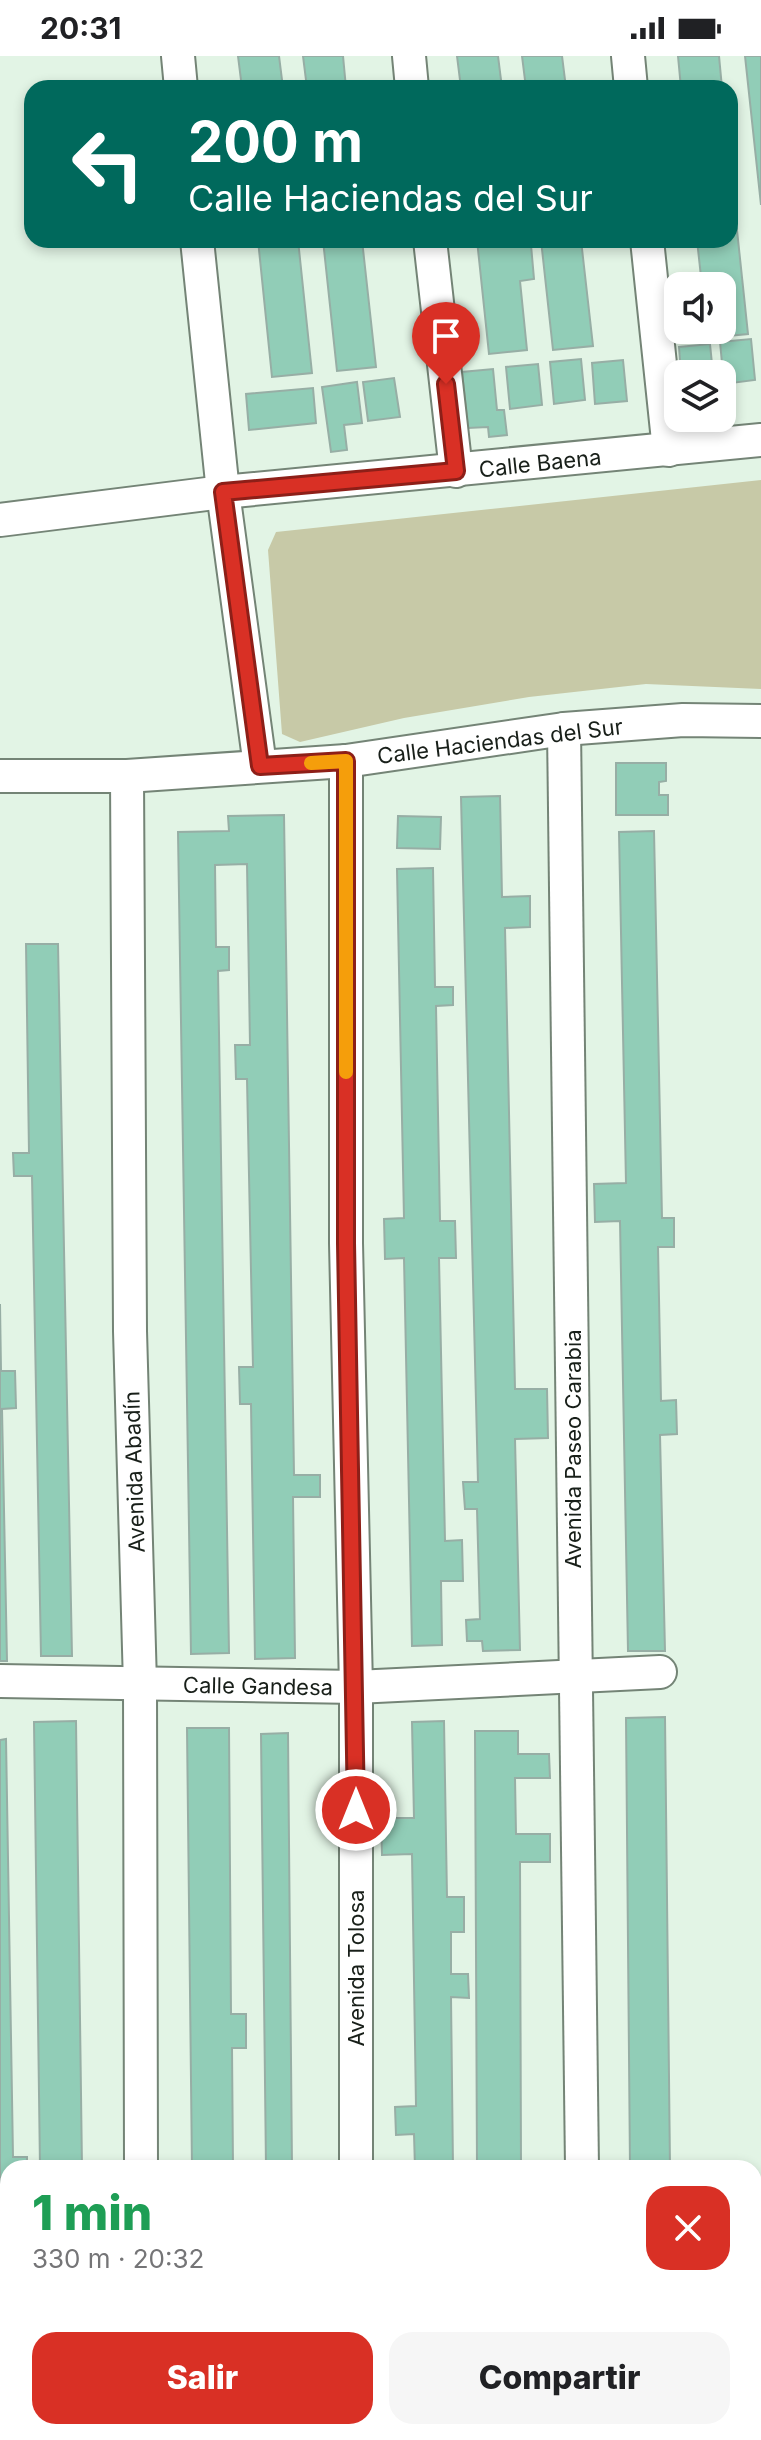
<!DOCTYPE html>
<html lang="es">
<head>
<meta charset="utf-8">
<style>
  :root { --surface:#fff; --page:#f6f6f6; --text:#202124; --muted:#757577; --accent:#d93025 }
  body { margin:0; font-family:Inter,sans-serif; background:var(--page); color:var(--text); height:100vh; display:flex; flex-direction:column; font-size:30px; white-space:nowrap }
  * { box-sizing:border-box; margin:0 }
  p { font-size:26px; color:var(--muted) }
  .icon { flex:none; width:44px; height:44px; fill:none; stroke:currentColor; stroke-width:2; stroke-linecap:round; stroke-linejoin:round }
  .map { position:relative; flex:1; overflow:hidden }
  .side { position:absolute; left:0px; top:2104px; width:762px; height:280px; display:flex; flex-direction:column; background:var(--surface); border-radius:24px 24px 0 0; box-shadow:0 4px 12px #0003 }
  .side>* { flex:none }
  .hud { position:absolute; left:24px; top:24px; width:714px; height:168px; border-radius:24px; box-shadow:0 4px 12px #0003; background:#00695c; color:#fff; overflow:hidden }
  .buttons { position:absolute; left:664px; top:216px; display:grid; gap:16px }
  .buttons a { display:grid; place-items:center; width:72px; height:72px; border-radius:16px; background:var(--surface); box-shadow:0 4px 12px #0003; font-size:40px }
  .pin { position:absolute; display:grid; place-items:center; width:68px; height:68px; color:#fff; margin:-82px -34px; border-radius:50% 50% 50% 0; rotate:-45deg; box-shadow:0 0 8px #0007 }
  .pin .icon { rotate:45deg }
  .me { position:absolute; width:88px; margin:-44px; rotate:0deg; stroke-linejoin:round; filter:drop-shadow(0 0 6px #0008) }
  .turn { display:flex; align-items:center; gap:28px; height:168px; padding:0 32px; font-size:36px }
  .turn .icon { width:104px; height:104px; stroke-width:2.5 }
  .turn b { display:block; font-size:56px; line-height:68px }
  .round { display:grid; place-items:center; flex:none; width:84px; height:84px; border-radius:24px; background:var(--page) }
  .headline { display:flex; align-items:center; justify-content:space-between; height:136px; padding:0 32px }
  h1 { font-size:48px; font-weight:800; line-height:60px; color:#1e9e55 }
  .action { display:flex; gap:16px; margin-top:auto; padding:16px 32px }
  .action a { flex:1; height:92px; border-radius:24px; background:var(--accent); color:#fff; font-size:32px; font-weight:800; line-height:92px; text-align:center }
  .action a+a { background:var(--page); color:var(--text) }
  .status { display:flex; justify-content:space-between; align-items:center; height:56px; padding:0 40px; background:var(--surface); direction:ltr }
  .status svg { height:22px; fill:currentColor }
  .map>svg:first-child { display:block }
</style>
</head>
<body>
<div class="status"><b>20:31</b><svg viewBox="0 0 49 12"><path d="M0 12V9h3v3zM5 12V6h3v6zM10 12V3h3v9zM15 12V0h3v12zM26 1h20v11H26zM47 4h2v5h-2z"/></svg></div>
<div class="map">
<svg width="761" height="2384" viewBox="0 0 761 2384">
  <rect width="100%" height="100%" fill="#e2f4e5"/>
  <polygon fill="#c7c9a7" points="761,424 761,633 646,628 529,641 404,662 300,686 282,678 268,494 276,476"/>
  <g fill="#91cdb7" stroke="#97aea5" stroke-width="2">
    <polygon points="238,0 279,0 283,32 242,32"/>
    <polygon points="303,0 343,0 346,32 307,32"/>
    <polygon points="457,0 498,0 502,32 461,32"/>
    <polygon points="522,0 562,0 566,32 526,32"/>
    <polygon points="678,0 719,0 722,32 681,32"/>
    <polygon points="745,0 761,0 761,149"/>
    <polygon points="730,108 748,278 707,282 707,274 722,274 722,230 702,230 697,184 730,184"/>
    <polygon points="258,184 298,184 312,317 272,321"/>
    <polygon points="323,184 362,184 376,311 337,315"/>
    <polygon points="477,184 518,184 518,190 531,189 534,223 520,225 527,294 489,298"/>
    <polygon points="541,184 581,184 593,290 553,294"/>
    <polygon points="751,283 755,324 724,328 720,286"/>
    <polygon points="710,288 713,318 681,318 679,291"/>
    <polygon points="581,303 585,344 554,348 550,306"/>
    <polygon points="623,304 627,345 595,348 592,307"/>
    <polygon points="538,308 542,349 510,353 506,311"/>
    <polygon points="493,313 497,354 504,354 507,379 489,381 488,371 468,372 462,316"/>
    <polygon points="394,322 400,361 368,365 363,326"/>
    <polygon points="357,326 362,367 344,369 347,394 331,396 322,331"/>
    <polygon points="313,332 316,367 249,374 246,338"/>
    <polygon points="616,707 666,707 666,725 659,726 659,739 668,739 668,759 616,759"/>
    <polygon points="500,740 502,841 530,840 530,871 505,872 515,1333 547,1333 548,1382 515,1383 520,1594 483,1595 482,1585 467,1585 466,1564 480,1563 477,1453 465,1453 463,1426 478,1426 461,741"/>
    <polygon points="284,759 294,1419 320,1419 320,1441 293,1441 295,1602 255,1603 251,1348 240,1348 239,1311 253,1311 247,1023 236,1023 235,989 250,989 247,808 215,809 216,891 229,891 229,914 218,915 229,1597 191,1598 178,776 229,775 228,760"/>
    <polygon points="398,760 441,761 440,793 397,792"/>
    <polygon points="654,775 662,1162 674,1162 674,1191 658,1191 661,1345 676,1344 677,1378 660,1379 665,1595 628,1595 620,1165 595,1166 594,1128 626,1127 619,776"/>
    <polygon points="433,812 435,931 453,931 453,949 436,950 440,1165 455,1165 456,1202 439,1202 445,1485 462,1484 463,1525 441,1525 442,1589 412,1590 404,1202 385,1203 384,1163 404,1162 397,813"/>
    <polygon points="26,888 58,888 72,1600 41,1600 32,1120 14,1120 13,1097 29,1097"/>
    <polygon points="0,1248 1,1315 15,1315 16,1352 2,1353 7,1605 0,1605"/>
    <polygon points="665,1661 670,2112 630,2112 626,1662"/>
    <polygon points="76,1665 82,2112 40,2112 34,1666"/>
    <polygon points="444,1665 447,1841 464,1841 464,1876 451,1876 451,1918 468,1918 469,1942 451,1941 453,2112 415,2112 414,2078 396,2079 395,2051 416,2050 412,1798 382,1799 381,1762 414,1762 412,1666"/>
    <polygon points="187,1672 229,1672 231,1958 246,1958 246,1992 232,1992 233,2112 192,2112"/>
    <polygon points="475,1675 518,1675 518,1698 549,1698 550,1722 515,1722 516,1778 550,1778 550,1806 520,1806 521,2112 477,2112"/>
    <polygon points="288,1677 292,2112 266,2112 261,1678"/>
    <polygon points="6,1683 13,2101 27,2101 27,2112 8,2112 8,2376 18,2376 18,2384 0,2384 0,1684"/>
    <rect x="35" y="2376" width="50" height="8"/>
    <rect x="195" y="2376" width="41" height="8"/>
    <polygon points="266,2376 297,2376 297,2384 267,2384"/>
    <rect x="419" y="2376" width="38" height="8"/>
    <polygon points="477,2376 521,2376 522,2384 477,2384"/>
    <polygon points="633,2376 683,2376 684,2384 633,2384"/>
  </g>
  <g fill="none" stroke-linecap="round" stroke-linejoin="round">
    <g stroke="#748476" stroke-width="36">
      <g id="minor">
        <polyline points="178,0 181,32"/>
        <polyline points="409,0 412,32"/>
        <polyline points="628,0 631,32"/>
        <polyline points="197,184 223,436 260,710"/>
        <polyline points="430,184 456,415"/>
        <polyline points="647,184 669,394"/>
        <polyline points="0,464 223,436 761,384"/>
        <polyline points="564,673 582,2112"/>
        <polyline points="346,705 346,1187 356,1631 356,2112"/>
        <polyline points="0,720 127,720 346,705 564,673 683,664 761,665"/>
        <polyline points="127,720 130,1275 140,1628 141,2112"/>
        <polyline points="0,1625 356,1631 660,1616"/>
        <polyline points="146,2376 147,2384"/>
        <polyline points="361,2376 361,2384"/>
        <polyline points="585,2376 586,2384"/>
      </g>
    </g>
    <use href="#minor" stroke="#fff" stroke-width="32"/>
  </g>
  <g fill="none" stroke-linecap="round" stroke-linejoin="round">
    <g stroke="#8d1f18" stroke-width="20">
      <polyline id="route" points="356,1754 346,1187 346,705 260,710 223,436 456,415 446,328"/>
    </g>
    <use href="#route" stroke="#d93025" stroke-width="14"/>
    <polyline stroke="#f59e0b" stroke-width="14" points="311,707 346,705 346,1016"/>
  </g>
  <g text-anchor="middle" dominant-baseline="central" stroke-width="7" stroke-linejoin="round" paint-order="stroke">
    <g font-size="22" fill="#181f19" stroke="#fff">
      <text transform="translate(540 407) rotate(-6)">Calle Baena</text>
      <text transform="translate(500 685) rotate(-7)">Calle Haciendas del Sur</text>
      <text transform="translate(573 1393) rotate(-90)">Avenida Paseo Carabia</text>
      <text transform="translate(134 1416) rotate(-92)">Avenida Abadín</text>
      <text transform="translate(258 1630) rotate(1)">Calle Gandesa</text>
      <text transform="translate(356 1912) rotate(-90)">Avenida Tolosa</text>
    </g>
  </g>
</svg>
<div class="buttons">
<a><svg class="icon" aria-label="sound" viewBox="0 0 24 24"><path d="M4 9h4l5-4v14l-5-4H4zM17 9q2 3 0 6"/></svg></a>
<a><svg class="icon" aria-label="layers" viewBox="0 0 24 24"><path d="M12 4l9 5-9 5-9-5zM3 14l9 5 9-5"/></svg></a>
</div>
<div class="pin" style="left:446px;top:328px;background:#d93025"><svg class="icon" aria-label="arrive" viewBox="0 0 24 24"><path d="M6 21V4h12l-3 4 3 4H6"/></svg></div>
<svg class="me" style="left:356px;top:1754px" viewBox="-20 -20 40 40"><circle r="17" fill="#d93025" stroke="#fff" stroke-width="3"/><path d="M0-11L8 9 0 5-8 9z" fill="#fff"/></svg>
<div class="hud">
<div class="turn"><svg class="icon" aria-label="left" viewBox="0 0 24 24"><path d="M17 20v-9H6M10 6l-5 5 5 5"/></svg><div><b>200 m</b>Calle Haciendas del Sur</div></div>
</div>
<section class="side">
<div class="headline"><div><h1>1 min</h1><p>330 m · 20:32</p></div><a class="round" style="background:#d93025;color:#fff"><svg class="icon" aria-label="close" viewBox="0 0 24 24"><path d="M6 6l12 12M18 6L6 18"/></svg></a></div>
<div class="action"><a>Salir</a><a>Compartir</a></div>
</section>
</div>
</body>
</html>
